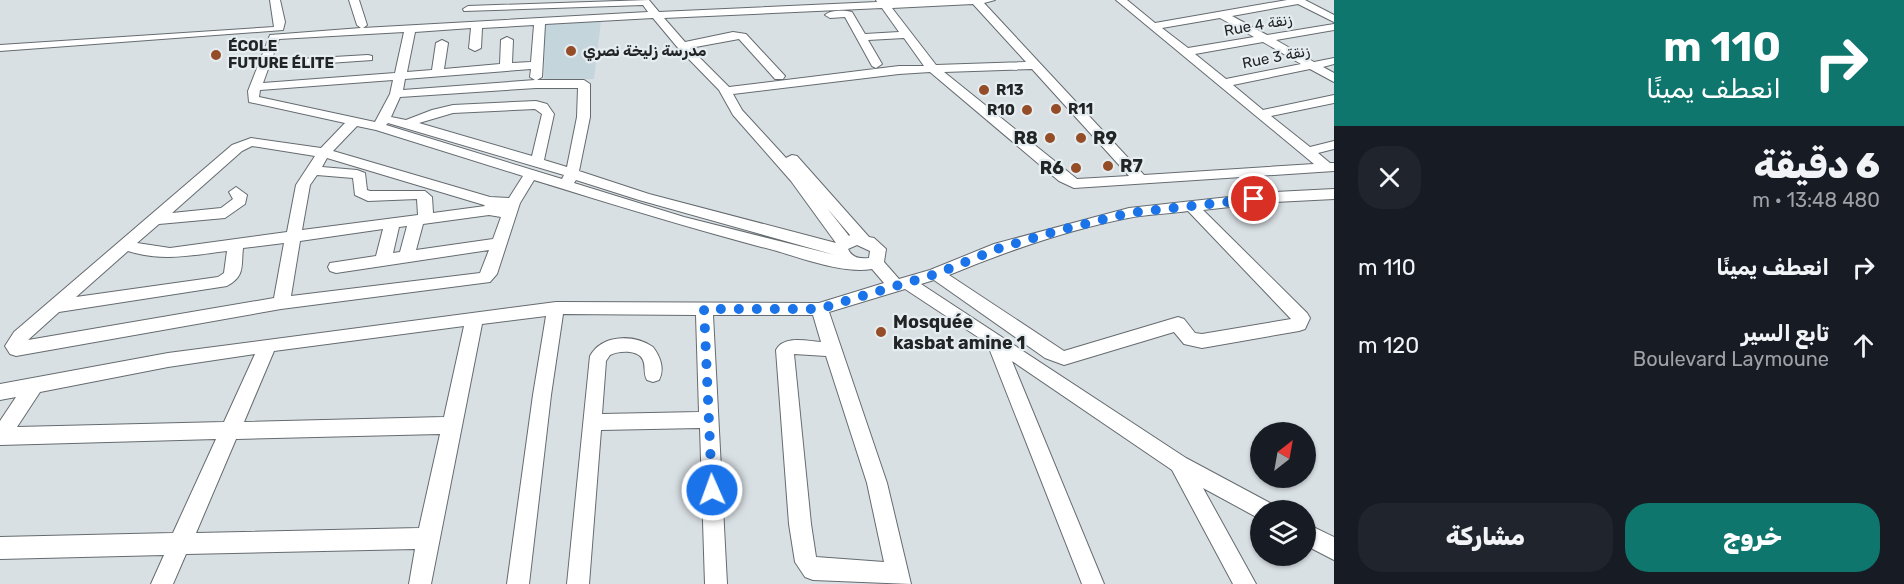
<!DOCTYPE html>
<html lang="ar">
<head>
<meta charset="utf-8">
<style>
  :root { --surface:#171b24; --page:#20242c; --text:#f1f3f6; --muted:#9ea1a6; --accent:#0f766e }
  body { margin:0; font-family:Rubik,Cairo,sans-serif; background:var(--page); color:var(--text); direction:rtl; height:100vh; display:flex; flex-direction:column; font-size:22px; white-space:nowrap }
  * { box-sizing:border-box; margin:0 }
  p { font-size:20px; color:var(--muted) }
  .icon { flex:none; width:33px; height:33px; fill:none; stroke:currentColor; stroke-width:2; stroke-linecap:round; stroke-linejoin:round }
  .map { position:relative; flex:1; overflow:hidden; direction:ltr }
  .details { display:flex; flex-direction:column; background:var(--surface); width:570px }
  .details>* { flex:none }
  .banner { background:#0f766e; color:#fff; overflow:hidden }
  .needle { width:39px; rotate:31deg }
  .fabs { position:absolute; left:1250px; top:422px; display:grid; gap:12px }
  .fabs a { display:grid; place-items:center; width:66px; height:66px; border-radius:50%; background:var(--surface); box-shadow:0 2px 4px #0004; font-size:30px }
  .pin { position:absolute; display:grid; place-items:center; width:51px; height:51px; color:#fff; margin:-26px; border:3px solid #fff; border-radius:50%; box-shadow:0 2px 6px #0007 }
  .me { position:absolute; width:66px; margin:-33px; rotate:358deg; stroke-linejoin:round; filter:drop-shadow(0 0 4px #0008) }
  .turn { display:flex; align-items:center; gap:21px; height:126px; padding:0 24px; font-size:27px }
  .turn .icon { width:78px; height:78px; stroke-width:2.5 }
  .turn b { display:block; font-size:42px; line-height:51px }
  .round { display:grid; place-items:center; flex:none; width:63px; height:63px; border-radius:24px; background:var(--page) }
  .summary { display:flex; align-items:center; justify-content:space-between; height:102px; padding:0 24px }
  h1 { font-size:36px; font-weight:800; line-height:45px }
  .button { display:flex; gap:12px; margin-top:auto; padding:12px 24px }
  .button a { flex:1; height:69px; border-radius:24px; background:var(--accent); color:#fff; font-size:24px; font-weight:800; line-height:69px; text-align:center }
  .button a+a { background:var(--page); color:var(--text) }
  ul { padding:0; list-style:none }
  li { display:flex; align-items:center; gap:18px; height:78px; padding:0 24px }
  li div { flex:1 }
  li b { display:block; font-size:22px }
  li em { font-style:normal }
  main { display:flex; flex:1; min-height:0 }
  .map>svg:first-child { display:block }
</style>
</head>
<body>
<main>
<section class="details">
<div class="banner">
<div class="turn"><svg class="icon" aria-label="right" viewBox="0 0 24 24"><path d="M7 20v-9h11M14 6l5 5-5 5"/></svg><div><b>110 m</b>انعطف يمينًا</div></div>
</div>
<div class="summary"><div><h1>6 دقيقة</h1><p>480 m · 13:48</p></div><a class="round"><svg class="icon" aria-label="close" viewBox="0 0 24 24"><path d="M6 6l12 12M18 6L6 18"/></svg></a></div>
<ul>
<li><svg class="icon" aria-label="right" viewBox="0 0 24 24"><path d="M7 20v-9h11M14 6l5 5-5 5"/></svg><div><b>انعطف يمينًا</b></div><em>110 m</em></li>
<li><svg class="icon" aria-label="ahead" viewBox="0 0 24 24"><path d="M12 20V5M6 11l6-6 6 6"/></svg><div><b>تابع السير</b><p>Boulevard Laymoune</p></div><em>120 m</em></li>
</ul>
<div class="button"><a>خروج</a><a>مشاركة</a></div>
</section>
<div class="map">
<svg width="1334" height="584" viewBox="0 0 1334 584">
  <rect width="100%" height="100%" fill="#d9e0e4"/>
  <polygon fill="#c5d5dc" points="601,21 594,79 544,80 545,24"/>
  <g fill="none" stroke-linecap="round" stroke-linejoin="round">
    <g stroke="#656b6f" stroke-width="2">
      <g id="minor">
        <polygon points="270,0 280,0 285,22 283,30 0,51 0,45 274,27"/>
        <path d="M 349,0 L 359,0 L 367,25 L 363,28 L 648,12 L 643,5 L 464,11 L 463,9 L 468,6 L 649,0 L 659,12 L 877,2 L 876,0 L 995,0 L 984,3 L 1144,175 L 1314,164 L 1116,0 L 1127,0 L 1155,23 L 1287,0 L 1305,0 L 1334,15 L 1334,22 L 1298,4 L 1232,16 L 1267,35 L 1334,24 L 1334,30 L 1276,40 L 1314,62 L 1334,58 L 1334,64 L 1323,67 L 1334,73 L 1334,82 L 1310,69 L 1233,85 L 1263,110 L 1334,95 L 1334,103 L 1271,116 L 1310,147 L 1334,141 L 1334,149 L 1318,153 L 1330,163 L 1334,163 L 1334,171 L 1074,188 L 1059,181 L 930,72 L 899,74 L 733,94 L 742,110 L 786,158 L 792,155 L 797,156 L 869,237 L 874,238 L 886,249 L 884,262 L 899,279 L 930,270 L 994,244 L 1129,208 L 1275,192 L 1334,189 L 1334,199 L 1275,202 L 1203,210 L 1307,313 L 1310,318 L 1305,329 L 1299,331 L 1202,348 L 1184,344 L 1174,332 L 1064,365 L 1045,358 L 934,280 L 921,284 L 1186,458 L 1270,503 L 1274,510 L 1260,510 L 1260,519 L 1203,488 L 1256,584 L 1233,584 L 1172,470 L 1012,361 L 1104,584 L 1082,584 L 987,343 L 905,289 L 829,312 L 887,483 L 911,584 L 813,580 L 805,577 L 795,562 L 789,524 L 776,350 C 784,335 807,341 821,342 L 813,315 L 713,315 L 727,584 L 705,584 L 700,428 L 601,430 L 589,584 L 567,584 L 590,356 C 602,334 634,334 653,347 C 660,356 665,369 659,380 L 653,382 L 647,380 C 643,373 646,367 643,360 C 638,349 618,351 610,355 L 606,361 L 602,414 L 699,412 L 696,315 L 563,314 L 551,395 L 529,584 L 507,584 L 533,395 L 546,316 L 482,324 L 431,584 L 409,584 L 415,549 L 186,554 L 173,584 L 151,584 L 164,555 L 0,559 L 0,537 L 173,533 L 216,439 L 0,445 L 0,421 L 16,397 L 0,400 L 0,384 L 168,353 L 556,302 L 819,303 L 884,283 L 872,269 C 844,274 804,259 777,251 C 695,230 615,205 534,180 L 520,203 L 497,274 L 490,282 L 281,309 L 16,356 L 10,354 L 5,346 L 14,332 L 232,145 L 251,138 L 321,148 L 345,123 L 249,102 L 248,91 L 270,35 L 361,28 L 357,25 ZM 973,4 L 1026,62 L 936,65 L 892,8 ZM 882,8 L 899,32 L 865,34 L 852,12 C 844,10 830,10 825,15 L 830,18 L 845,17 L 872,66 L 876,68 L 882,64 L 868,40 L 904,38 L 924,66 L 899,66 L 729,87 L 690,48 L 739,39 L 775,79 L 783,79 L 785,76 L 746,34 L 733,32 L 685,42 L 664,18 ZM 653,18 L 678,48 L 719,90 L 733,115 L 791,181 L 836,243 L 649,194 L 579,171 L 590,117 L 590,84 L 584,80 L 537,80 L 542,77 L 545,24 ZM 1220,18 L 1254,37 L 1188,48 L 1162,28 ZM 534,25 L 531,62 L 512,63 L 513,40 L 507,37 L 501,40 L 500,64 L 444,69 L 448,43 L 442,40 L 436,43 L 432,70 L 407,72 L 415,32 L 471,28 L 469,48 L 475,51 L 481,48 L 482,28 ZM 404,32 L 395,73 L 263,83 L 279,39 ZM 1263,42 L 1301,64 L 1226,79 L 1195,54 ZM 531,69 L 530,77 L 535,80 L 403,90 L 405,79 ZM 1032,69 L 1129,176 L 1077,179 L 944,72 ZM 393,80 L 390,94 L 375,122 L 259,97 L 260,90 ZM 536,88 L 578,88 L 577,117 L 567,167 L 544,160 L 554,114 L 547,104 L 536,101 L 453,105 L 432,110 L 406,120 L 391,117 L 400,97 ZM 535,109 L 542,114 L 532,156 L 419,123 L 453,113 ZM 388,123 L 564,175 L 562,179 L 386,125 ZM 357,126 L 376,130 L 523,176 L 509,198 L 490,197 L 333,151 ZM 252,146 L 315,156 L 296,185 L 287,232 L 170,248 L 137,243 L 159,224 L 225,218 L 245,204 L 247,195 L 236,187 L 229,192 L 233,199 L 221,208 L 172,213 L 242,151 ZM 327,158 L 484,205 L 485,206 L 433,213 L 432,197 L 425,191 L 370,191 L 367,190 L 365,173 L 357,170 L 322,167 ZM 317,175 L 353,178 L 355,195 L 368,201 L 417,199 L 418,215 L 302,230 L 310,185 ZM 576,180 L 639,200 L 835,255 L 684,217 L 574,183 ZM 827,208 L 850,235 L 849,236 ZM 1188,211 L 1291,319 L 1202,334 L 1195,333 L 1184,319 L 1178,317 L 1064,351 L 949,275 C 1007,251 1067,230 1128,218 C 1148,214 1168,214 1188,211 ZM 489,215 L 501,217 L 493,239 L 416,250 L 423,224 ZM 407,226 L 400,252 L 393,253 L 399,227 ZM 383,229 L 376,256 L 330,263 L 328,267 L 330,271 L 336,273 L 489,250 L 480,273 L 291,296 L 300,241 ZM 284,243 L 274,298 L 28,340 L 59,312 L 227,286 C 245,276 241,267 243,248 ZM 857,245 L 870,251 L 869,258 C 860,259 852,258 848,249 ZM 128,251 C 162,262 193,255 227,251 L 224,273 L 218,277 L 76,297 ZM 464,326 L 444,417 L 244,422 L 274,351 ZM 255,354 L 224,422 L 17,427 L 40,392 L 168,367 ZM 794,354 L 826,356 L 867,483 L 884,562 L 816,557 L 811,524 ZM 440,434 L 419,528 L 196,533 L 236,439 Z"/>
        <polygon points="368,55 372,56 372,60 300,65 294,62 300,59"/>
        <polygon points="1305,523 1334,537 1334,560 1305,545"/>
      </g>
    </g>
    <use href="#minor" fill="#fff" fill-rule="evenodd"/>
  </g>
  <g fill="none" stroke-linecap="round" stroke-linejoin="round">
    <polyline stroke="#1a73e8" stroke-width="10" stroke-dasharray="0 18" points="712,490 704,309 819,309 936,274 1000,248 1057,231 1129,213 1254,199"/>
  </g>
  <g fill="#944d27" stroke="#e6edf1" stroke-width="2">
    <circle cx="571" cy="51" r="6"/>
    <circle cx="216" cy="55" r="6"/>
    <circle cx="984" cy="90" r="6"/>
    <circle cx="1056" cy="109" r="6"/>
    <circle cx="1027" cy="110" r="6"/>
    <circle cx="1050" cy="138" r="6"/>
    <circle cx="1081" cy="138" r="6"/>
    <circle cx="1108" cy="166" r="6"/>
    <circle cx="1076" cy="168" r="6"/>
    <circle cx="881" cy="332" r="6"/>
  </g>
  <g text-anchor="middle" dominant-baseline="central" stroke-width="4.5" stroke-linejoin="round" paint-order="stroke">
    <g font-size="15" fill="#222526" stroke="#e6edf1">
      <text transform="translate(1258 25) rotate(-10)">Rue 4 زنقة</text>
      <text transform="translate(1276 57) rotate(-11)">Rue 3 زنقة</text>
    </g>
    <g font-size="15" font-weight="bold" fill="#222526" stroke="#e6edf1" text-anchor="start">
      <text x="228" y="46">ÉCOLE<tspan x="228" dy="17">FUTURE ÉLITE</tspan></text>
      <text x="583" y="51">مدرسة زليخة نصري</text>
      <text x="996" y="90">R13</text>
      <text x="1068" y="109">R11</text>
      <text x="1015" y="110" text-anchor="end">R10</text>
    </g>
    <g font-size="18" font-weight="bold" fill="#222526" stroke="#e6edf1" text-anchor="start">
      <text x="1038" y="138" text-anchor="end">R8</text>
      <text x="1093" y="138">R9</text>
      <text x="1120" y="166">R7</text>
      <text x="1064" y="168" text-anchor="end">R6</text>
      <text x="893" y="322">Mosquée<tspan x="893" dy="21">kasbat amine 1</tspan></text>
    </g>
  </g>
</svg>
<div class="fabs">
<a><svg class="needle" viewBox="-14 -14 28 28"><path d="M0-13l5 13h-10z" fill="#e53935"/><path d="M0 13l5-13h-10z" fill="#9ea1a6"/></svg></a>
<a><svg class="icon" aria-label="layers" viewBox="0 0 24 24"><path d="M12 4l9 5-9 5-9-5zM3 14l9 5 9-5"/></svg></a>
</div>
<div class="pin" style="left:1254px;top:199px;background:#d93025"><svg class="icon" aria-label="arrive" viewBox="0 0 24 24"><path d="M6 21V4h12l-3 4 3 4H6"/></svg></div>
<svg class="me" style="left:712px;top:490px" viewBox="-20 -20 40 40"><circle r="17" fill="#1a73e8" stroke="#fff" stroke-width="3"/><path d="M0-11L8 9 0 5-8 9z" fill="#fff"/></svg>
</div>
</main>
</body>
</html>
